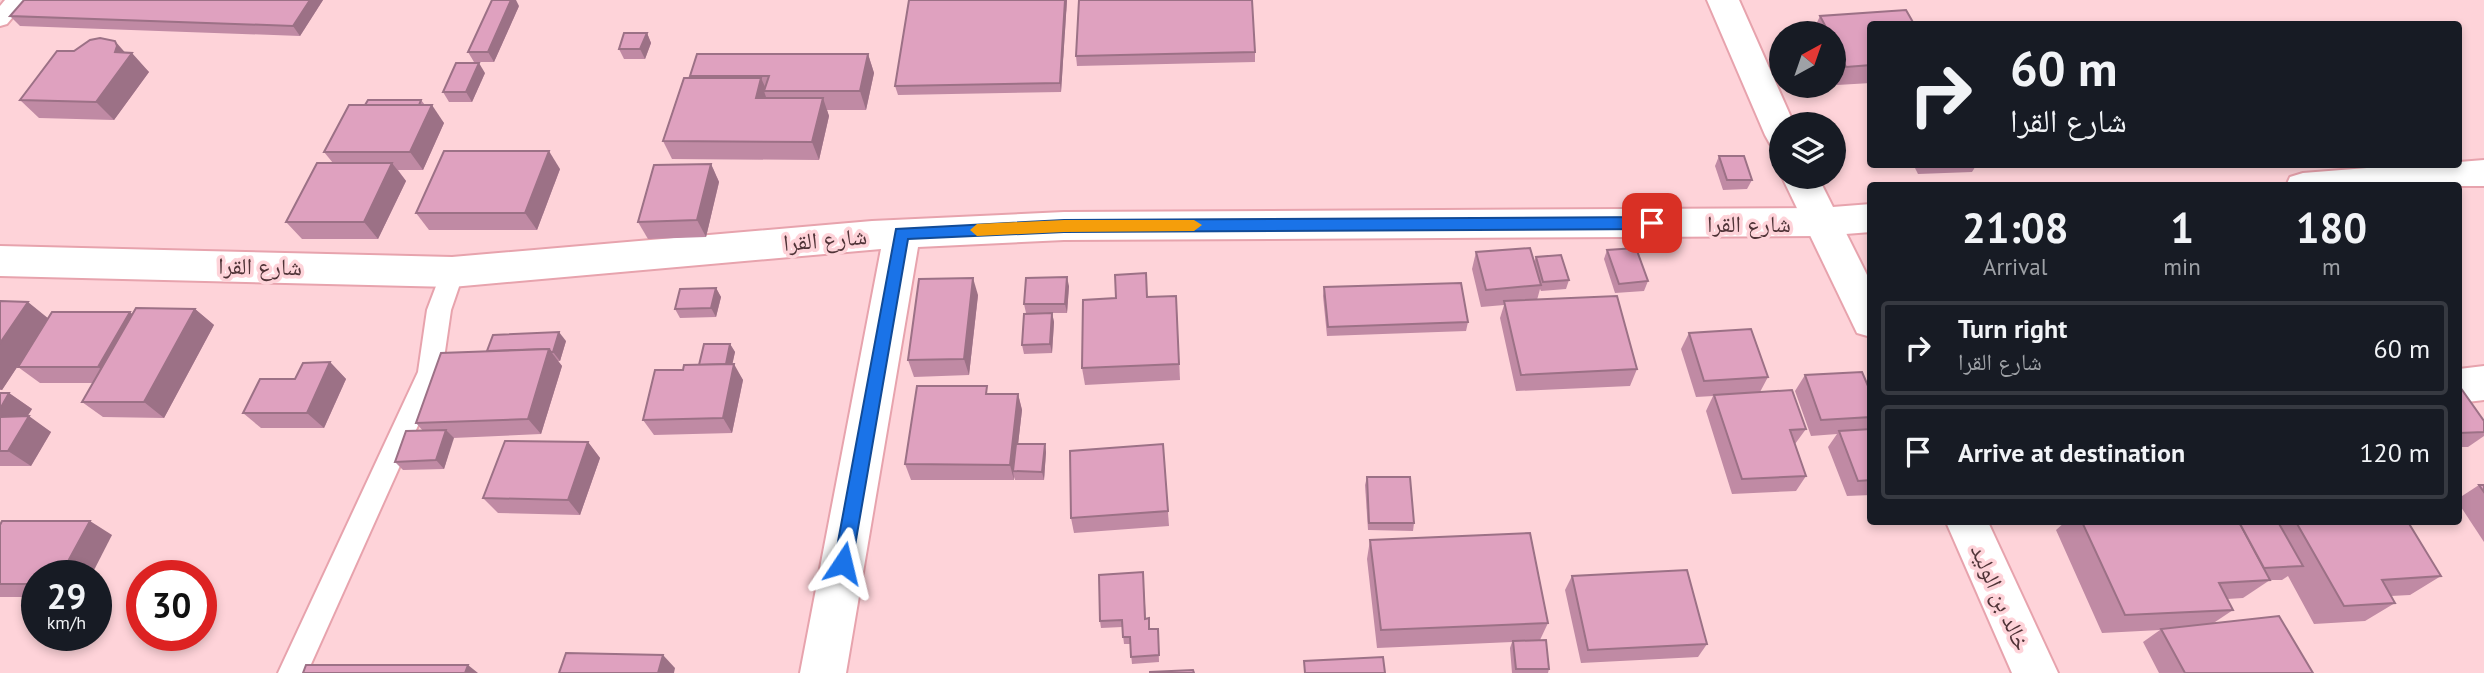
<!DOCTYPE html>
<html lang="en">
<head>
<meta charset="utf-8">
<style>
  :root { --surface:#171b24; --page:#242831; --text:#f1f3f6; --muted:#9ea1a6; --line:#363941 }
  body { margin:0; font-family:"PT Sans","Noto Naskh Arabic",sans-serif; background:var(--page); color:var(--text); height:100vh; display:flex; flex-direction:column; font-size:26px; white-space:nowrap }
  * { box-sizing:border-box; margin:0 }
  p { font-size:23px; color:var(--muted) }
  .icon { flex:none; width:38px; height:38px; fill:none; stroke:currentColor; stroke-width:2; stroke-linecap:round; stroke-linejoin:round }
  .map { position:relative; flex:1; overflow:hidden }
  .panel { position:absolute; left:1867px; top:182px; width:595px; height:343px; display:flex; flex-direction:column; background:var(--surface); border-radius:7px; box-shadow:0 4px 10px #0003 }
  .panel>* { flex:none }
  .banner { position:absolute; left:1867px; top:21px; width:595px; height:147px; border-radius:7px; box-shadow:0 4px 10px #0003; background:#171b24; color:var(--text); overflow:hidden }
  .needle { width:46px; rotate:40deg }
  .tools { position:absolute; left:1769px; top:21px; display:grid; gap:14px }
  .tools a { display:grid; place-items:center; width:77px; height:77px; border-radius:50%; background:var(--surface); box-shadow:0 4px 10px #0003; font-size:35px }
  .speed { position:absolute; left:21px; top:560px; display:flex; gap:14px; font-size:35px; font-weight:700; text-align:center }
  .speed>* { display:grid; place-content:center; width:91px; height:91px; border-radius:50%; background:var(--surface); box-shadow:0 4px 10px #0003; line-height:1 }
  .speed small { font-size:18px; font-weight:400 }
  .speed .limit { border:10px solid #d22; background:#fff; color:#111 }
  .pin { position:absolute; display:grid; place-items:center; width:60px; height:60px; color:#fff; margin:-30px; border-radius:14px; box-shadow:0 4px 10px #0006 }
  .me { position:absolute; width:77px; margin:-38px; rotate:10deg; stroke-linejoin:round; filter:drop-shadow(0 0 5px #0008) }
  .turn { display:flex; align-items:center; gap:24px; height:147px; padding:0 28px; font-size:32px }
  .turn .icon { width:91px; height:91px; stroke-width:2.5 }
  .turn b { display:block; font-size:49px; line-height:60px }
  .eta { display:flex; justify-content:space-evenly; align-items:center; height:119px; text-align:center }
  .eta b { font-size:42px; font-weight:700; line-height:49px }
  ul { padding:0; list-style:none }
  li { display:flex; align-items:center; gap:21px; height:94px; margin:0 14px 10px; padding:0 14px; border:4px solid var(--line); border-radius:7px }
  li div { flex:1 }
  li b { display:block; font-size:26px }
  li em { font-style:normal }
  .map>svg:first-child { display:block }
</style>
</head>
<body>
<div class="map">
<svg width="2484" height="673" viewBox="0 0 2484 673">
  <rect width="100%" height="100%" fill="#fed3d9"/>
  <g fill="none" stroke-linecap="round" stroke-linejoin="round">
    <g stroke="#e7a3ad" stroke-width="4">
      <g id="lane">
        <polygon points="5,0 27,0 7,24 0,26 0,6"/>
        <polygon points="452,263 460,265 464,272 451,310 442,372 307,673 278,673 418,372 427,310 444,265"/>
      </g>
    </g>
    <g stroke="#e7a3ad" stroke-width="4">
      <g id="street">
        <polygon points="2484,160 2484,186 2286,186 2290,177 2303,173 2418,164 2459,164 2459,162"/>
        <polygon points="1871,204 1871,232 1820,236 1064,240 918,247 846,673 800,673 881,249 452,287 0,276 0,246 452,257 872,221 1064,212 1820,208"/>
        <polygon points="2484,366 2484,400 2459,403 2459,369"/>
      </g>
    </g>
    <g stroke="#e7a3ad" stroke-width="4">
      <g id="secondary">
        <polygon points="1707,0 1739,0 1794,124 1782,124 1782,147 1770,144 1765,135"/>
        <polygon points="1782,177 1818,177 1871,283 1871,337 1857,333"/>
        <polygon points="1946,522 1988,522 2058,673 2012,673"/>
      </g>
    </g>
    <use href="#lane" fill="#fff" fill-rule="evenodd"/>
    <use href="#street" fill="#fff" fill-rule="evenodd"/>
    <use href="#secondary" fill="#fff" fill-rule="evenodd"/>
  </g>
  <g fill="#c08aa4">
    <polygon points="24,0 323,0 300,36 20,26 10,16"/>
    <polygon points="1067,0 1061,92 898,95 895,86"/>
    <polygon points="519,6 494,62 474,62 468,52"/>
    <polygon points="1820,16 1871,24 1871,83 1837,85 1834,79 1834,33 1812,33"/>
    <polygon points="647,33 651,43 645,59 624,59 619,49"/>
    <polygon points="1255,52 1255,62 1077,66 1076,56"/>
    <polygon points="126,53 149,72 114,120 39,118 20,100"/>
    <polygon points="868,54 874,73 866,110 827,110 829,116 819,160 672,159 663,141 691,78 690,76"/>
    <polygon points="485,73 472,102 449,102 443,92"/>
    <polygon points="421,100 425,105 444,123 423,170 398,170 406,181 378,239 302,239 286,222 333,163 324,152 365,105"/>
    <polygon points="1719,156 1752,180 1747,189 1723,190 1715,166"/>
    <polygon points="711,164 719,182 706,237 648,239 638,222"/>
    <polygon points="1913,164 1977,164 1972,172 1918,174"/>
    <polygon points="560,169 537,230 429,230 416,213"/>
    <polygon points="1607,250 1648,281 1644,291 1615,293 1604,259"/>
    <polygon points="1476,252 1534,262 1536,257 1569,280 1566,289 1541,291 1540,289 1537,300 1637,369 1630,386 1516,391 1500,318 1504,305 1481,307 1472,269"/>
    <polygon points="1069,286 1067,313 1052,313 1054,322 1052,353 1024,354 1022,345 1026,313 1024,304"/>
    <polygon points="1324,287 1468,322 1466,331 1327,336 1323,296"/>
    <polygon points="716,288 721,297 716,317 680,318 675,309"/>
    <polygon points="978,295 969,375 914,377 908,360"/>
    <polygon points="1148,297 1177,312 1180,380 1085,385 1082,368"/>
    <polygon points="0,301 48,318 132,315 195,309 214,325 164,418 103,417 82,402 93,383 40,383 18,367 38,335 2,390 0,390"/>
    <polygon points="1689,333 1768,377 1760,392 1806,429 1795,444 1806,476 1796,491 1732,494 1706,411 1713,396 1696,397 1681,349"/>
    <polygon points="566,341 560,361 558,361 562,366 541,434 453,438 444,469 403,470 395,462 423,431 416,423 487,351"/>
    <polygon points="730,344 735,352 732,364 743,380 732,433 654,435 643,420 699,365"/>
    <polygon points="330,362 346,379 324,428 261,428 243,413 295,379"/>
    <polygon points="1805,375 1871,393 1871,495 1847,496 1828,447 1837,434 1811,436 1795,391"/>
    <polygon points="2459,387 2484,421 2484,436 2468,447 2459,447"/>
    <polygon points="0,393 9,393 32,409 27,416 51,432 31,466 0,466"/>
    <polygon points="990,394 1018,394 1022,410 1018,444 1045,444 1046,452 1044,480 1015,480 1015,477 1014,480 911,480 905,464"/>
    <polygon points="588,442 600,458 580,515 498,513 483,498"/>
    <polygon points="1163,444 1169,526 1074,533 1071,518"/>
    <polygon points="1367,477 1414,523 1413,531 1368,530 1365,485"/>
    <polygon points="2479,485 2484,485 2484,542 2459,504 2459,498"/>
    <polygon points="2065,522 2408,522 2441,576 2410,595 2391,596 2395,603 2365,621 2314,624 2288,576 2282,580 2270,580 2243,598 2227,599 2233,610 2212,624 2313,673 2159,673 2143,642 2160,630 2102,633 2056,530"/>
    <polygon points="0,525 112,535 37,576 37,597 0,597"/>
    <polygon points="1370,540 1548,623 1540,640 1549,669 1548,673 1512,673 1510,648 1512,642 1377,648 1367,559"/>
    <polygon points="1143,572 1146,619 1150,629 1158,629 1159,662 1132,664 1130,644 1124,644 1122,627 1101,628 1100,621"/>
    <polygon points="1572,576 1707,644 1698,657 1581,663 1565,590"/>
  </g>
  <g fill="#9c7186">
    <polygon points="310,0 323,0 300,36 293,26"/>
    <polygon points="511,0 516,0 519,6 494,62 488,52"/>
    <polygon points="1065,0 1067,0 1061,92 1060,83"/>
    <polygon points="647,33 651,43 645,59 640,49"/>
    <polygon points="115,41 129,57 132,53 149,72 114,120 96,102 115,52"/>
    <polygon points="868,54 874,73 866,110 860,91"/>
    <polygon points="479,63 485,73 472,102 466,92"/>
    <polygon points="761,78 767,91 764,91 767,100 756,98"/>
    <polygon points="823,98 829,116 819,160 812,142"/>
    <polygon points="432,105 444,123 423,170 410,152"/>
    <polygon points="549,151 560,169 537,230 525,213"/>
    <polygon points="392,163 406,181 378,239 364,222"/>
    <polygon points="711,164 719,182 706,237 697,220"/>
    <polygon points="1067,277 1069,286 1067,313 1065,304"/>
    <polygon points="973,278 978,295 969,375 964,359"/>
    <polygon points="716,288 721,297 716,317 711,308"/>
    <polygon points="28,302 49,319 2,390 0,389 0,343"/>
    <polygon points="195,309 214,325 164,418 144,402"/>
    <polygon points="130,312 149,329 118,383 98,367"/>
    <polygon points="1052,313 1054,322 1052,353 1050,344"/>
    <polygon points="559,332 566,341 560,361 553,352"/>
    <polygon points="730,344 735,352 729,380 724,371"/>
    <polygon points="549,349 562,366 541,434 528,419"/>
    <polygon points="330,362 346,379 324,428 307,413"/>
    <polygon points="734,364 743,380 732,433 723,418"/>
    <polygon points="9,393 32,409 18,432 0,420 0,409"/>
    <polygon points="1018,394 1022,410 1015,471 1013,471 1014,480 1010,465"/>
    <polygon points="29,416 51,432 31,466 8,451"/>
    <polygon points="446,430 454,438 444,469 436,460"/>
    <polygon points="588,442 600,458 580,515 568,500"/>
    <polygon points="1045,444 1046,452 1044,480 1042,472"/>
    <polygon points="90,521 112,535 91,576 60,576"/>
    <polygon points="663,655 675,668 674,673 658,673"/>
    <polygon points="468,665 478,673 465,673"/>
  </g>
  <g fill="#dfa1bf" stroke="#9c7186" stroke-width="2">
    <polygon points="24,0 310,0 293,26 10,16"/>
    <polygon points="492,0 511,0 488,52 468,52"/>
    <polygon points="909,0 1065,0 1060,83 895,86"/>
    <polygon points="1079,0 1252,0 1255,52 1076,56"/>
    <polygon points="1906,10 1914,24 1871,24 1871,65 1846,67 1834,43 1834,33 1829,33 1820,16"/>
    <polygon points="624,33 647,33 640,49 619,49"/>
    <polygon points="100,38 115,41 117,46 115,52 132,53 96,102 20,100 57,51 74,51 90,40"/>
    <polygon points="697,54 868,54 860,91 764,91 769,76 690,76"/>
    <polygon points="456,63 479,63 466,92 443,92"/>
    <polygon points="684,78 761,78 756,98 823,98 812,142 663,141"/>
    <polygon points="368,100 421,100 419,105 365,105"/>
    <polygon points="349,105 432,105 410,152 324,152"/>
    <polygon points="444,151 549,151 525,213 416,213"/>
    <polygon points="1719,156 1744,156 1752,180 1727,180"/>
    <polygon points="317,163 392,163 364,222 286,222"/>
    <polygon points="711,164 697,220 638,222 654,165"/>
    <polygon points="1530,248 1541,285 1486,290 1476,252"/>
    <polygon points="1636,248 1648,281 1619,284 1607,250"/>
    <polygon points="1561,255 1569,280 1543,282 1536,257"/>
    <polygon points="1146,273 1147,297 1176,296 1179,364 1082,368 1083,300 1116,298 1115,275"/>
    <polygon points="1067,277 1065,304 1024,304 1026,278"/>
    <polygon points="973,278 964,359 908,360 919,279"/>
    <polygon points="1461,283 1468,322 1328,327 1324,287"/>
    <polygon points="716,288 711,308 675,309 680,289"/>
    <polygon points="1617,296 1637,369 1521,375 1504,301"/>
    <polygon points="0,301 28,302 0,343"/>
    <polygon points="136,308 195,309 144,402 82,402"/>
    <polygon points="52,312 130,312 98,367 18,367"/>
    <polygon points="1052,313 1050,344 1022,345 1024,314"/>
    <polygon points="1751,329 1768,377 1704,381 1689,333"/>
    <polygon points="559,332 553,352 551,352 549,349 487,351 493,335"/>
    <polygon points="704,344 730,344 726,364 699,365"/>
    <polygon points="549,349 528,419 416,423 441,353"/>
    <polygon points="330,362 307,413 243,413 260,379 295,379 303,363"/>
    <polygon points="734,364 723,418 643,420 655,370 683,370 684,365"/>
    <polygon points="1862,372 1871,393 1871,417 1821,420 1805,375"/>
    <polygon points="917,386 987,386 986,394 1018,394 1010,465 905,464"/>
    <polygon points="2459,387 2460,387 2484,421 2484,432 2459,433"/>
    <polygon points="1792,390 1806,429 1790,430 1806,476 1742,479 1714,395"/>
    <polygon points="0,393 9,393 0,409"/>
    <polygon points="29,416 8,451 0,451 0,417"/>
    <polygon points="1871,429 1871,480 1858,481 1839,431"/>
    <polygon points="446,430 436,460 395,462 406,431"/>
    <polygon points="505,441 588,442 568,500 483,498"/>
    <polygon points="1016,444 1045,444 1042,472 1013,471"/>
    <polygon points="1163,444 1168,511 1071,518 1070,451"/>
    <polygon points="1367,477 1410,477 1414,523 1369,523"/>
    <polygon points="2479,485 2484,485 2484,492"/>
    <polygon points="2,521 90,521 60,576 37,576 37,584 0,584 0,525"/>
    <polygon points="2082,522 2239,522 2270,580 2219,583 2233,610 2125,615"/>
    <polygon points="2239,522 2278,522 2303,566 2264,568"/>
    <polygon points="2296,522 2408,522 2441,576 2382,580 2395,603 2344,606"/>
    <polygon points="1530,533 1548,623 1381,630 1370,540"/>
    <polygon points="1687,570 1707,644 1588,650 1572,576"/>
    <polygon points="1143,572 1145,619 1149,618 1149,629 1158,629 1159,655 1131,657 1130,637 1123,637 1122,620 1100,621 1099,575"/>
    <polygon points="2279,616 2313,673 2185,673 2161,629"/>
    <polygon points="1546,640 1549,669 1516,669 1513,641"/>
    <polygon points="566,653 663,655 658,673 559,673"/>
    <polygon points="1383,657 1385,673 1305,673 1304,661"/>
    <polygon points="306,665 468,665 465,673 303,673"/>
    <polygon points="1193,670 1194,673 1150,673 1150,672"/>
  </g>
  <polygon fill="#1a73e8" stroke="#114b97" stroke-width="2" points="1652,217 1659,223 1652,229 1064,232 908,239 852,563 849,569 843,571 837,569 834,563 896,229 1064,220"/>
  <polygon fill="#f59e0b" points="1064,220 1194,220 1202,225 1194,231 1064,232 977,236 970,230 977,224"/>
  <g text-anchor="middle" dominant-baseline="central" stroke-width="7" stroke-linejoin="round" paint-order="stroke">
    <g font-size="23" fill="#4f3337" stroke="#fed3d9">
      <text x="1749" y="223">شارع القرا</text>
      <text transform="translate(825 239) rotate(-5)">شارع القرا</text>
      <text transform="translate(260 266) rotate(1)">شارع القرا</text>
      <text transform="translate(2001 597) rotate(66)">خالد بن الوليد</text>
    </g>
  </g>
</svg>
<div class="tools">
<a><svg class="needle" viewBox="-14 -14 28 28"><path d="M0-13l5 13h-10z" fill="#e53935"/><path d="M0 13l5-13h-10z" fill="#9ea1a6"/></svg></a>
<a><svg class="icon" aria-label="layers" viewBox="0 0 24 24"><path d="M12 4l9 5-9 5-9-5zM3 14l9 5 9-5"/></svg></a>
</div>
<div class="speed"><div>29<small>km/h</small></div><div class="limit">30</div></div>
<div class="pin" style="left:1652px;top:223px;background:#d93025"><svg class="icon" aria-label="arrive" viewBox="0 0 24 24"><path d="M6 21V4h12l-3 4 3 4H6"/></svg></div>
<svg class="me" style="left:843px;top:563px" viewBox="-20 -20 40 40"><path d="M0-17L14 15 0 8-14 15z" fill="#1a73e8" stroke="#fff" stroke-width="4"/></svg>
<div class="banner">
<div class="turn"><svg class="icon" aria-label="right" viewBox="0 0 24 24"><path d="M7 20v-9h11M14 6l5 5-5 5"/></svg><div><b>60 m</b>شارع القرا</div></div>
</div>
<section class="panel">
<div class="eta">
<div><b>21:08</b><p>Arrival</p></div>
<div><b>1</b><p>min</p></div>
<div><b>180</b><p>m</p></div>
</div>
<ul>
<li><svg class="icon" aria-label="right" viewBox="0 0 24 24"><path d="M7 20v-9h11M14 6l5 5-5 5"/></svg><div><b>Turn right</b><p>شارع القرا</p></div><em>60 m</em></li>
<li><svg class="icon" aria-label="arrive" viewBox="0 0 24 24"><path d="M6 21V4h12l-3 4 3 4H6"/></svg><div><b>Arrive at destination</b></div><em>120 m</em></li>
</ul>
</section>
</div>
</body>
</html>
